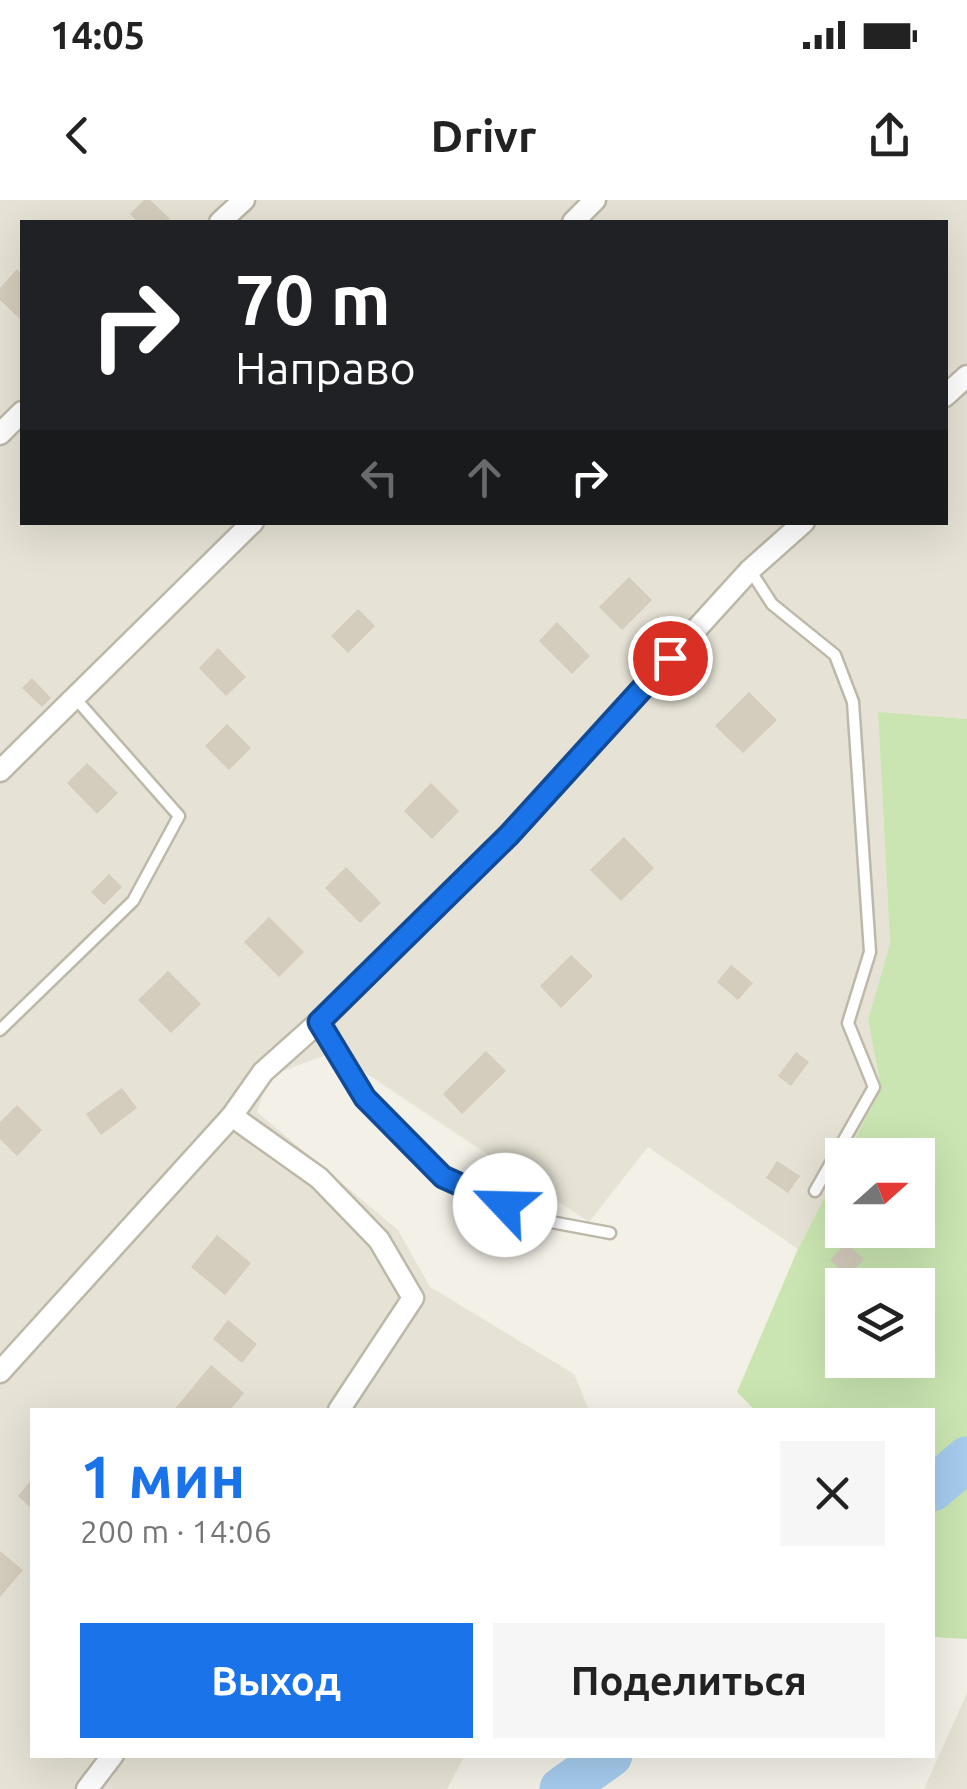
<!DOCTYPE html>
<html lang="ru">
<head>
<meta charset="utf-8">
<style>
  :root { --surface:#fff; --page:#f6f6f6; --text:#222; --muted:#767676; --accent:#1a73e8 }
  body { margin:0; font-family:Ubuntu,sans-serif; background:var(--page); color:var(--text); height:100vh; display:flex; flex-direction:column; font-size:38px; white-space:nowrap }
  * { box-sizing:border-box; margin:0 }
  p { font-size:32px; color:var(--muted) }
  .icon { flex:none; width:55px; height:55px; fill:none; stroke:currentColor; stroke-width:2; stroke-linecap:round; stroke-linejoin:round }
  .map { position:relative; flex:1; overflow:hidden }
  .side { position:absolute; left:30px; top:1208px; width:905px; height:350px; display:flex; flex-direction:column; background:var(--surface); border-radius:0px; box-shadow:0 10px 40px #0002 }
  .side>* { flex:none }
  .top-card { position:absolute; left:20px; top:20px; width:928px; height:305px; border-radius:0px; box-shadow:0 10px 40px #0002; background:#202124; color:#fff; overflow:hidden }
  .needle { width:65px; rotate:69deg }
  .controls { position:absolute; left:825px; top:938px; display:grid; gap:20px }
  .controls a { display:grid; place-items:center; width:110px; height:110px; border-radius:0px; background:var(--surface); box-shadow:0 10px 40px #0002; font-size:50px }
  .pin { position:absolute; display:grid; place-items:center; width:85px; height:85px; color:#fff; margin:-42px; border:5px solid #fff; border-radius:50%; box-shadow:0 2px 10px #0007 }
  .me { position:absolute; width:110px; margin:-55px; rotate:294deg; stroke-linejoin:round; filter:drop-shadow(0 0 8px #0008) }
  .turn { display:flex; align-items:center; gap:35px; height:210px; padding:0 50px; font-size:45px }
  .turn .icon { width:130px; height:130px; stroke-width:2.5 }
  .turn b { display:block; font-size:70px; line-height:85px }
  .lanes { display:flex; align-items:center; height:95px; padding:0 50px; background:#0003; justify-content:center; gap:50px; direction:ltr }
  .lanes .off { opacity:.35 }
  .round { display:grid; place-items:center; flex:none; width:105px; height:105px; border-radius:0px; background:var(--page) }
  .summary { display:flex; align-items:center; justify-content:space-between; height:170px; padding:0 50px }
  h1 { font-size:60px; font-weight:600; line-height:75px; color:var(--accent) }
  .primary-button { display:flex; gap:20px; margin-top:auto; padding:20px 50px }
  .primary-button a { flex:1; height:115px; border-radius:0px; background:var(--accent); color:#fff; font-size:40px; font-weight:600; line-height:115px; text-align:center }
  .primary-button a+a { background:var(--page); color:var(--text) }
  .status { display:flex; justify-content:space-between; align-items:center; height:70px; padding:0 50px; background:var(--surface); direction:ltr }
  .status svg { height:28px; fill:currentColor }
  header { display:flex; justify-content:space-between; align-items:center; height:130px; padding:0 50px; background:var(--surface); font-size:45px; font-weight:600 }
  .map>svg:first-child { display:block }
</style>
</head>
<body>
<div class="status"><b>14:05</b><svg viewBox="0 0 49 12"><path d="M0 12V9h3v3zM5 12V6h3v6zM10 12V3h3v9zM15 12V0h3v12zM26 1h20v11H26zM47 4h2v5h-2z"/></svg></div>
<header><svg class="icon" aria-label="back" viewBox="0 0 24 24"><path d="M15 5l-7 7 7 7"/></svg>Drivr<svg class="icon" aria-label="share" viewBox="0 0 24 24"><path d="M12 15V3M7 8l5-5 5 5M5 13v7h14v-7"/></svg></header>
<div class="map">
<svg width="967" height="1589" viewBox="0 0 967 1589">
  <rect width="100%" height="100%" fill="#f3f0e7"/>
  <g fill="#e6e2d5" fill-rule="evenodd">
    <path d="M 0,0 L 967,0 L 967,519 L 878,513 L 890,744 L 868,820 L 881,889 L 847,955 L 842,955 L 842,963 L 798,1049 L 648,947 L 589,1022 L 334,852 L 269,876 L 257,912 L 398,1030 L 430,1087 L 574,1174 L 589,1210 L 32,1210 L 32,1555 L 465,1555 L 447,1589 L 0,1589 ZM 22,22 L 945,22 L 945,322 L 22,322 Z"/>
    <polygon points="967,1493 967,1589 924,1589"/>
  </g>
  <path fill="#cae5b1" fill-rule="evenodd" d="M 878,512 L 967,519 L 967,1439 L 933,1437 L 932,1210 L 755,1210 L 737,1192 L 798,1049 L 842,963 L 842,1030 L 918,1030 L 918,955 L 847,955 L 881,888 L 868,820 L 890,744 ZM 842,1085 L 918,1085 L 918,1160 L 842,1160 Z"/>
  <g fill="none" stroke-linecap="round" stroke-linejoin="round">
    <g stroke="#a5cbed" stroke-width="45">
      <polyline points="932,1289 967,1259"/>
      <polyline points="562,1589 610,1555"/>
    </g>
  </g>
  <g fill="#d4ccbc">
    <polygon points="144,0 150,0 170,19 166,22 138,22 130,14"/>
    <polygon points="17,69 22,75 22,121 0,100 0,88"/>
    <polygon points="629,377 652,400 622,430 599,407"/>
    <polygon points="358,409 375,426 348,453 331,436"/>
    <polygon points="557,422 590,456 572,474 539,441"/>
    <polygon points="218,448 246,477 226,496 199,468"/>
    <polygon points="32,478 51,498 42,507 22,488"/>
    <polygon points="749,492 777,520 743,553 715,526"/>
    <polygon points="227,524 251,548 229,570 205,546"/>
    <polygon points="87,563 118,593 97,614 67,583"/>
    <polygon points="431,583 459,611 432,639 404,611"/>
    <polygon points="624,637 654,668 621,701 590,670"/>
    <polygon points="346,667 381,703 360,723 325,688"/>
    <polygon points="109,674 122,687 104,705 91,692"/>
    <polygon points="269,717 304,752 279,777 244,742"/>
    <polygon points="571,755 593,776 561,808 540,786"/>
    <polygon points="731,765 753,783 738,800 717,782"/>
    <polygon points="168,771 201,804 171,833 138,800"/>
    <polygon points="486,851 506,871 462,914 443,894"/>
    <polygon points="796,852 809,862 791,886 778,876"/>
    <polygon points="122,888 137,908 101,935 86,914"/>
    <polygon points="17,905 42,930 17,956 0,939 0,922"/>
    <polygon points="777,961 800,976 788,993 766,978"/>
    <polygon points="217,1035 251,1063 225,1095 191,1067"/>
    <polygon points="846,1043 864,1059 848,1076 830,1060"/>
    <polygon points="228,1120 257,1144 242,1163 213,1139"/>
    <polygon points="211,1165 244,1193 230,1210 174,1210"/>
    <polygon points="32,1279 32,1309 18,1296"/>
    <polygon points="0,1351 23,1370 0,1397"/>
  </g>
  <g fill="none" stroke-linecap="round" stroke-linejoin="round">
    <g stroke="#beb8a9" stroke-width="15">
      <g id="service">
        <polyline points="750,370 772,404 835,455 853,502 870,752 848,823 874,887 815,991"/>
        <polyline points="320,823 365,898 443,977 535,1019 610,1033"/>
        <polyline points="0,830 133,701 179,616 75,498"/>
      </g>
    </g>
    <g stroke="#beb8a9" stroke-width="25">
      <g id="minor">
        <polyline points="220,22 244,0"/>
        <polyline points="573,22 595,0"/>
        <polyline points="945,196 967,176"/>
        <polyline points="0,234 22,212"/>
        <polyline points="0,571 253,322"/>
        <polyline points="232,916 319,978 379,1040 413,1098 339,1210"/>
        <polyline points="0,1172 232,916 263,872 319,822 509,635 750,370 804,322"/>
        <polyline points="87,1589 113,1555"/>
      </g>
    </g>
    <use href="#service" stroke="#fff" stroke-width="10"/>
    <use href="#minor" stroke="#fff" stroke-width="20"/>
  </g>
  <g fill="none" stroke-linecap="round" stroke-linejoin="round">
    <g stroke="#114b97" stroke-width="25">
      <polyline id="route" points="505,1005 443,977 365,898 319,822 509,635 670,458"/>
    </g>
    <use href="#route" stroke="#1a73e8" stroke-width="18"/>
  </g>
</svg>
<div class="controls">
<a><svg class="needle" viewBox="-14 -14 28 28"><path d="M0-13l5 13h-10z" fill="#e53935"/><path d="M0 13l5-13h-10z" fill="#767676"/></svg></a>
<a><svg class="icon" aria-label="layers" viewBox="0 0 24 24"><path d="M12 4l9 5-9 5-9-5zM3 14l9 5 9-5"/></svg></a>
</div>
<div class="pin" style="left:670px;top:458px;background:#d93025"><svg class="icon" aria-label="arrive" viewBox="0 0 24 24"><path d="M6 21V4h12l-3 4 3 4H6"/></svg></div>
<svg class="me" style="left:505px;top:1005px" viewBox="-20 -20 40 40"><circle r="19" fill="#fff"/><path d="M0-13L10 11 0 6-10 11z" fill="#1a73e8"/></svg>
<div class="top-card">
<div class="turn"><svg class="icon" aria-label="right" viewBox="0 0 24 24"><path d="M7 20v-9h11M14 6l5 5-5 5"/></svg><div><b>70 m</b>Направо</div></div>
<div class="lanes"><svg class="icon off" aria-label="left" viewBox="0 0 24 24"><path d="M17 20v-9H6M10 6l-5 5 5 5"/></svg><svg class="icon off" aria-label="ahead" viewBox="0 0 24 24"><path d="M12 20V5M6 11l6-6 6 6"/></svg><svg class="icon" aria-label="right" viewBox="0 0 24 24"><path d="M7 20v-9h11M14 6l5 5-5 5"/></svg></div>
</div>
<section class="side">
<div class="summary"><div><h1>1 мин</h1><p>200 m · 14:06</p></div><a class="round"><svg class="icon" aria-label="close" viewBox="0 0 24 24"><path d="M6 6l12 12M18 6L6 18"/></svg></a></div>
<div class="primary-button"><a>Выход</a><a>Поделиться</a></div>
</section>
</div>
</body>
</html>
